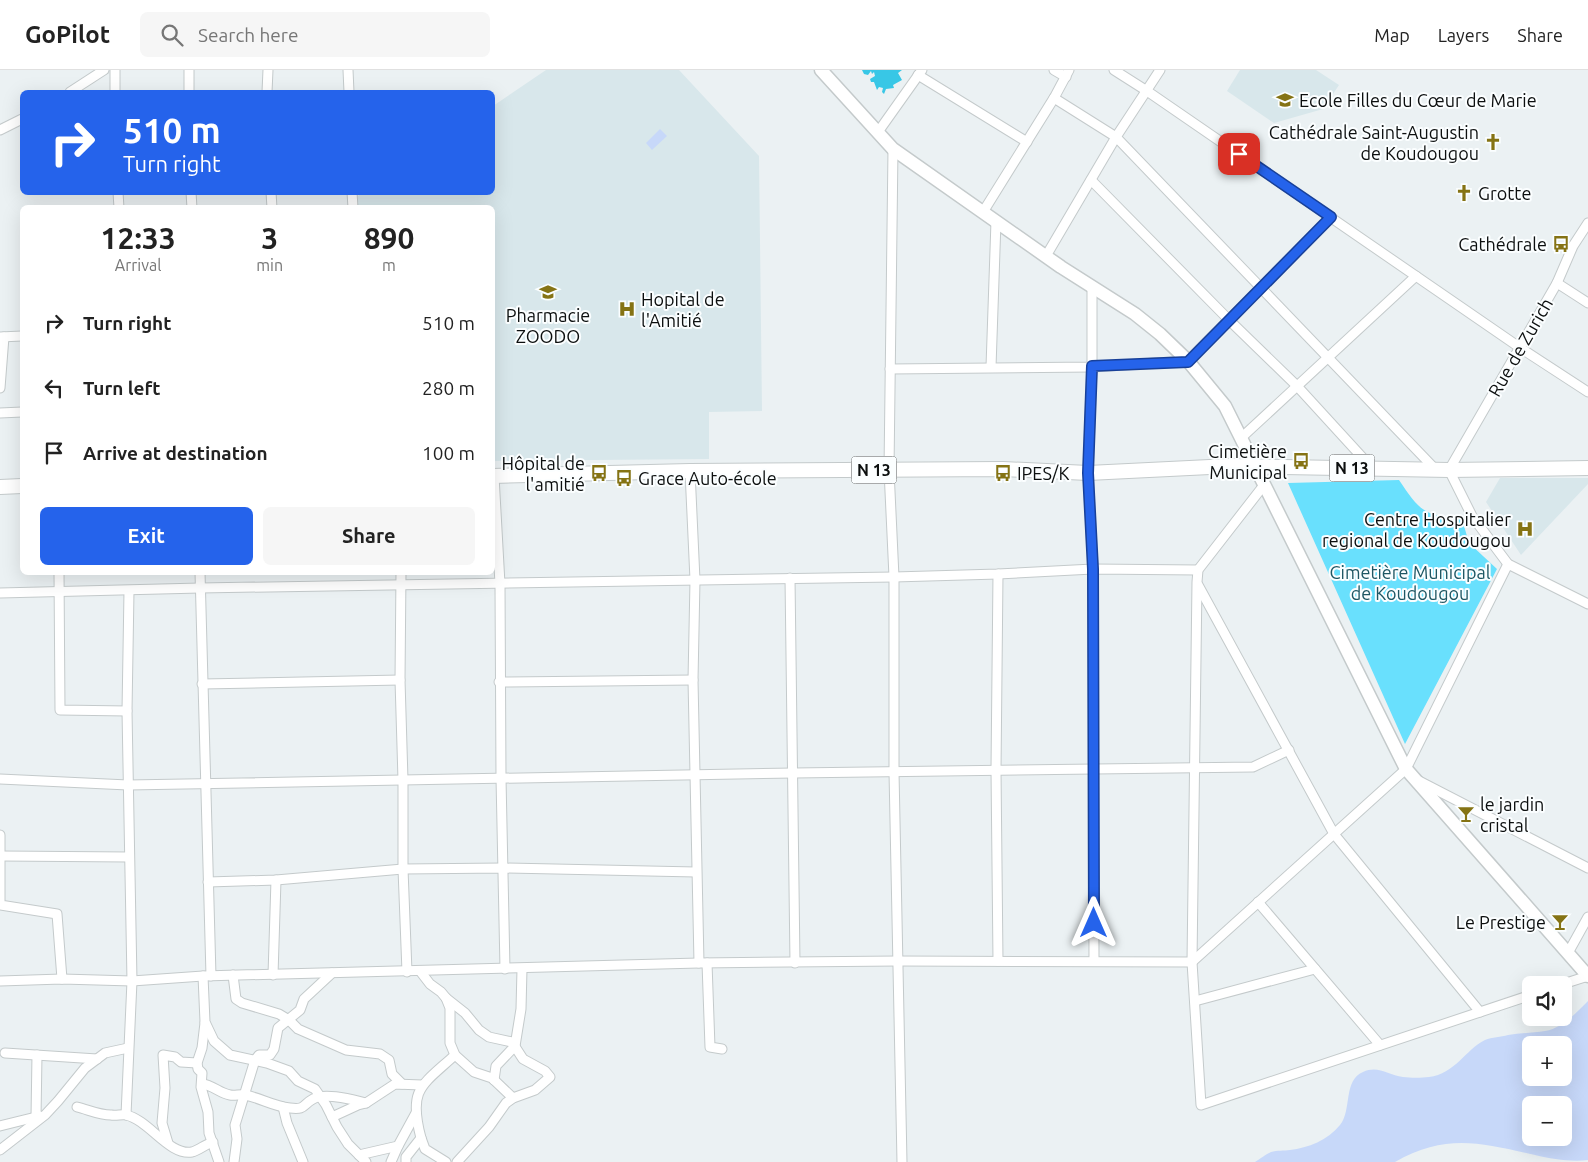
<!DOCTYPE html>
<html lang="en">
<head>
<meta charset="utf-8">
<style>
  :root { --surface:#fff; --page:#f6f6f6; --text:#222; --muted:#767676; --line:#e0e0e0; --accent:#2563eb }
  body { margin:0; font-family:Ubuntu,sans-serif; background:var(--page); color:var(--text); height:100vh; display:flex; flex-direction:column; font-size:19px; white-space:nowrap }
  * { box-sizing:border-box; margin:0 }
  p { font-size:16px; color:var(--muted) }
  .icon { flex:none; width:28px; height:28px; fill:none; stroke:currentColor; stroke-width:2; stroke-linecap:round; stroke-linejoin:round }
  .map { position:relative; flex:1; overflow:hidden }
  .details { position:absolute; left:20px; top:135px; width:475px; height:370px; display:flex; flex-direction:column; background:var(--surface); border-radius:8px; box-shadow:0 5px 20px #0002 }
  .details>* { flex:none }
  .banner { position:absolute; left:20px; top:20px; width:475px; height:105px; border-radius:8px; box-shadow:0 5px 20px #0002; background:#2563eb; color:#fff; overflow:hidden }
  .tools { position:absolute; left:1522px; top:906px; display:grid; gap:10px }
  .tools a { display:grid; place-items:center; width:50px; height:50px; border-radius:8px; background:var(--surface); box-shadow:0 5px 20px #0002; font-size:25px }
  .pin { position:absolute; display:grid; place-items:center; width:42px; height:42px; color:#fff; margin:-21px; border-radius:10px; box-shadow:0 2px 8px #0006 }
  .me { position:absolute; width:55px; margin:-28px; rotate:0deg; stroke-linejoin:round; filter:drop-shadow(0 0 4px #0008) }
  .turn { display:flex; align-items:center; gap:18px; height:105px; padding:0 20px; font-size:22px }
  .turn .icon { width:65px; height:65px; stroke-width:2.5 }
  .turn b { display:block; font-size:35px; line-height:42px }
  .eta { display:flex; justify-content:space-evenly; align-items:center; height:85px; text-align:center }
  .eta b { font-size:30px; font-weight:700; line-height:35px }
  .cta { display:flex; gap:10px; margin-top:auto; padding:10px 20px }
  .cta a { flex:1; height:58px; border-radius:8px; background:var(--accent); color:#fff; font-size:20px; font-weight:700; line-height:58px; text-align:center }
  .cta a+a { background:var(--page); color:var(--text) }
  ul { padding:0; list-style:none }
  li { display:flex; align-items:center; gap:15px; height:65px; padding:0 20px }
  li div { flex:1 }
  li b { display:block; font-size:19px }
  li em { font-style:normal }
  header { display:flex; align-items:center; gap:30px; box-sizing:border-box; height:70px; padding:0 25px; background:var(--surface); border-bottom:1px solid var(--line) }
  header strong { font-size:24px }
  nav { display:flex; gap:28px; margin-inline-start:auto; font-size:18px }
  .search { width:350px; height:45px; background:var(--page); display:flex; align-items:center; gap:12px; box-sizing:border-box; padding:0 18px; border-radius:8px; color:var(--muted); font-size:19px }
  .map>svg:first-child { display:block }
</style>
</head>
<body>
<header>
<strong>GoPilot</strong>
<div class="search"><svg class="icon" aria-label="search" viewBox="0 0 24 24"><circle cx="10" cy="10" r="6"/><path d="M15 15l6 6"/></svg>Search here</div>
<nav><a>Map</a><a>Layers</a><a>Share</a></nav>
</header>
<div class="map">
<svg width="1588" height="1092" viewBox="0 0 1588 1092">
  <rect width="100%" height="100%" fill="#ebf1f3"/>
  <g fill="#d8e7eb">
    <polygon points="546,0 679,0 759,86 762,341 709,342 709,389 493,391 492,138 358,137 358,126 363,122 492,122 493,36"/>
    <polygon points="1240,0 1316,0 1339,15 1323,39 1274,53 1227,21"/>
    <polygon points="1500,408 1588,408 1588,414 1521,485 1486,432"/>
  </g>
  <path fill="#69e0fd" d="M 1399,410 C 1419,440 1425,447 1462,449 L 1469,473 L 1497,499 L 1405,674 L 1288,413 Z"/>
  <polygon fill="#38c7e6" points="862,0 902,0 898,3 902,10 893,15 894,18 886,19 884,24 882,22 883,18 879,17 877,20 874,12 871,12 870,9 875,6 874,2 872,4 871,1 868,5 864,4"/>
  <g fill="#c7d8f9" fill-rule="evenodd">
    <polygon points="660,59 667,66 652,80 646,73"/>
    <path d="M 1588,931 L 1588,1090 C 1571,1092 1552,1089 1535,1085 C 1480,1073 1447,1063 1395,1092 L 1255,1092 C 1260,1089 1266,1084 1271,1082 C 1277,1080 1284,1081 1290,1080 C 1308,1078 1328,1070 1340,1055 C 1352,1041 1343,1010 1363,1002 C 1378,995 1388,1005 1403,1007 C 1411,1008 1421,1008 1429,1007 C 1455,1004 1465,980 1485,970 C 1492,967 1501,967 1508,965 C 1520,963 1533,963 1545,961 C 1563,958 1576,943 1588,931 ZM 1531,975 L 1564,975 L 1564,1008 L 1531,1008 ZM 1531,1035 L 1564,1035 L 1564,1068 L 1531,1068 Z"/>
  </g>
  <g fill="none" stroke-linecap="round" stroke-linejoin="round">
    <g stroke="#c4cacb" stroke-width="11">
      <g id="street">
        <polyline points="115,0 115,22"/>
        <polyline points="348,0 349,22"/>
        <polyline points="1054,0 1066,7"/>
        <polyline points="1114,0 1147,21 1519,277 1588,322"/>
        <polyline points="918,5 1027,72"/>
        <polyline points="70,22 104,0"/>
        <polyline points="189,22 189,0"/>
        <polyline points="267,22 268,0"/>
        <polyline points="1054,28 1116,67 1436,400"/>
        <polyline points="0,60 22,49"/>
        <polyline points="878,62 922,0"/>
        <polyline points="893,79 889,400 894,507 894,702 902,1092"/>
        <polyline points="1091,110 1229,250 1297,316 1372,398"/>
        <polyline points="118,122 119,138"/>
        <polyline points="191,122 192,138"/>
        <polyline points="271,122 272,138"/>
        <polyline points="352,122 353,138"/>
        <polyline points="983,142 1054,28 1069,0"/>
        <polyline points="1588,153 1573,176 1557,213 1449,400 1472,446 1508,494 1588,534"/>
        <polyline points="1046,186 1116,67 1160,0"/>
        <polyline points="1557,213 1588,233"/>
        <polyline points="1092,217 1092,297 1088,403 1093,499 1094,891"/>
        <polyline points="0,267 22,266"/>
        <polyline points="991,297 996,151"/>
        <polyline points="890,299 1092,297 1188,291 1331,147"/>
        <polyline points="0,318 4,267"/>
        <polyline points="0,343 22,342"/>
        <polyline points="1241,368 1416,206"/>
        <polyline points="690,401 695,510 693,610 699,893"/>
        <polyline points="494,406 500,514 501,708 505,899"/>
        <polyline points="1264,415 1198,500 1197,512 1192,892 1201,1035 1531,925"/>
        <polyline points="59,502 60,640 127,641"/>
        <polyline points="200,502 211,906"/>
        <polyline points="401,502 400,610 403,710 403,799 407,902"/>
        <polyline points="790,508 795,893"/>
        <polyline points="1198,515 1334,764 1480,942"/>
        <polyline points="0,523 200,518 894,507 998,504 1093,499 1198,500"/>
        <polyline points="499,612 693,610"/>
        <polyline points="202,614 400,610"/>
        <polyline points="0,709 128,715 794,703 1253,697 1289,680"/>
        <polyline points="1419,711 1588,798"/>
        <polyline points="0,765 0,835 57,844 62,909"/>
        <polyline points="1,786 129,787"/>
        <polyline points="208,812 276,810 403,799 503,798 696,802"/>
        <polyline points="1258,832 1380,975"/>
        <polyline points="1568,883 1588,847"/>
        <polyline points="998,891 996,700 998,504"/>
        <polyline points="707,893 710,977 722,979"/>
        <polyline points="420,901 430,914 441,922 446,928 450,938 450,973 455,985 474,1002 492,1008 513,1028"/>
        <polyline points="233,905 236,929 242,933 279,944 289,950 298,959 346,980 380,984 389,990 392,1004 402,1014"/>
        <polyline points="273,905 276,810"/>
        <polyline points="203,906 205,952 214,971 230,985 267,993 289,1001 298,1011 315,1019 326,1035 337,1057 348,1074 366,1092"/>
        <polyline points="0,911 62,909 132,911 203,906 699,893 898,891 1192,892 1406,699 1508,494"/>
        <polyline points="1560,915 1588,906"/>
        <polyline points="446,928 465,943 479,960 489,967 512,972 523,989 545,1001 550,1007 535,1020 513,1028 506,1033 489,1057 457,1092"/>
        <polyline points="1195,931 1315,899"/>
        <polyline points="205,953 202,978 197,993 198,999 202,1003 201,1017 208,1042 209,1063 219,1092"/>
        <polyline points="5,983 97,989"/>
        <polyline points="494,1010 496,996 515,976 521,939 522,899"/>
        <path d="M 202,1014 C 213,1015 219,1023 230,1025 C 235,1026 240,1024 245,1025 C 261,1028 272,1036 290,1038 C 306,1040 302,1035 313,1029 C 325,1022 353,1030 366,1033"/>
        <path d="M 77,1037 C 89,1040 99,1045 111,1045 C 116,1046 122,1044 126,1045 C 149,1050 169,1086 192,1082 C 199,1080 206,1074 213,1072"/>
        <polyline points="283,1037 287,1053 303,1092"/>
        <polyline points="126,1045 132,911 127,641 129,521"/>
        <polyline points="36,1047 37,985"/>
        <polyline points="332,1047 358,1035 366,1033 395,1014 422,1015"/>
        <polyline points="0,1056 40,1046"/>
        <polyline points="421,1068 425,1079 446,1092"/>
        <polyline points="168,1073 162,1053 165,1018 163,985 175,987 181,992 197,993"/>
        <polyline points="0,1080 45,1045 58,1031 85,998 105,983 128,978"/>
        <polyline points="359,1085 398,1076 416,1043"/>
        <polyline points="234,1092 237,1069 235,1055 255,990 259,985 270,985 274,979 278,958 300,940 304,929 332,903"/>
        <polyline points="391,1092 398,1076"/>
        <path d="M 406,1092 L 406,1087 L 421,1068 C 408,1019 421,1016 455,985"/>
      </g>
    </g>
    <g stroke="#c4cacb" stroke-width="15">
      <polyline id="secondary" points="821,0 893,79 1061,197 1135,244 1160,264 1188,291 1225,336 1406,699 1588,906"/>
    </g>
    <g stroke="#c4cacb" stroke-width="16">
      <g id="primary">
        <polyline points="492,406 690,401 1003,399 1088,403 1230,396 1449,400 1588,398"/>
        <polyline points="0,417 22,416"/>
      </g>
    </g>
    <use href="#street" stroke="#fff" stroke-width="9"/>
    <use href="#secondary" stroke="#fff" stroke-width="12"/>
    <use href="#primary" stroke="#fff" stroke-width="14"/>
  </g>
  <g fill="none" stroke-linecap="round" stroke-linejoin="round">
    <g stroke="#184099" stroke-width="12">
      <polyline id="route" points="1094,853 1093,499 1088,403 1092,296 1188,292 1331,147 1239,84"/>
    </g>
    <use href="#route" stroke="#2563eb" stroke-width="9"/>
  </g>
  <defs>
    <g id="school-bare" transform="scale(1.35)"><path d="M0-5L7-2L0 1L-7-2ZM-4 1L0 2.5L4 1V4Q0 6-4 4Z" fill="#857314" stroke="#fbfeff" stroke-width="2.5" paint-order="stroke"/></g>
    <g id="church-bare" transform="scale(1.35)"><path d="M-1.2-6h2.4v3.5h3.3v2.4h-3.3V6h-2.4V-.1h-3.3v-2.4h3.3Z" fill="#857314" stroke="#fbfeff" stroke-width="2.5" paint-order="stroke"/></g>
    <g id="bus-bare" transform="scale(1.35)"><path d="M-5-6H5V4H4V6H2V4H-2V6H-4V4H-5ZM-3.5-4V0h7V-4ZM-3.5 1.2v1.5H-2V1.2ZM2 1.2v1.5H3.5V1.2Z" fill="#857314" stroke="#fbfeff" stroke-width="2.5" paint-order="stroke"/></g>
    <g id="hospital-bare" transform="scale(1.35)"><path d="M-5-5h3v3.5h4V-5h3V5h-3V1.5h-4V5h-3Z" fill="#857314" stroke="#fbfeff" stroke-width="2.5" paint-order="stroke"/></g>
    <g id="bar-bare" transform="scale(1.35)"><path d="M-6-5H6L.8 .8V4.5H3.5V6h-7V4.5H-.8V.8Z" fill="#857314" stroke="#fbfeff" stroke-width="2.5" paint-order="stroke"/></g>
  </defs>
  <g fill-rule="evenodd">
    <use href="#school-bare" x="1285" y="30"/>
    <use href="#church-bare" x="1493" y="72"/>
    <use href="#church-bare" x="1464" y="123"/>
    <use href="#bus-bare" x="1561" y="174"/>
    <use href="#school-bare" x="548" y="222"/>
    <use href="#hospital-bare" x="627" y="239"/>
    <use href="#bus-bare" x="1301" y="391"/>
    <use href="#bus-bare" x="599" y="403"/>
    <use href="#bus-bare" x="1003" y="403"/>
    <use href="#bus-bare" x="624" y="408"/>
    <use href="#hospital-bare" x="1525" y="459"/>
    <use href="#bar-bare" x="1466" y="744"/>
    <use href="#bar-bare" x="1560" y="852"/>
  </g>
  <g text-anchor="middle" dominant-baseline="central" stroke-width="4" stroke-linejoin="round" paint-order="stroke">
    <g fill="#fbfeff" stroke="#545757" stroke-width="1">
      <rect x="1329.5" y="384.5" width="45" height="27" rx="4"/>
      <rect x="851.5" y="386.5" width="45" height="27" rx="4"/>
    </g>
    <g font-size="16" font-weight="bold" fill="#0c0f0f">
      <text x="1352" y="398">N 13</text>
      <text x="874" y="400">N 13</text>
    </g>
    <g font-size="18" fill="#0c0f0f" stroke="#fbfeff" text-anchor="start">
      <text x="1299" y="30">Ecole Filles du Cœur de Marie</text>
      <text x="1479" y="62" text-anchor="end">Cathédrale Saint-Augustin<tspan x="1479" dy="21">de Koudougou</tspan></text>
      <text x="1478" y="123">Grotte</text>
      <text x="1547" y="174" text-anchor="end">Cathédrale</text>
      <text x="641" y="229">Hopital de<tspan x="641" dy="21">l'Amitié</tspan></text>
      <text x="548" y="245" text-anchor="middle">Pharmacie<tspan x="548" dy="21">ZOODO</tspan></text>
      <text x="1287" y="381" text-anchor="end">Cimetière<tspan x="1287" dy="21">Municipal</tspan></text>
      <text x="585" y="393" text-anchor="end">Hôpital de<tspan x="585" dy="21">l'amitié</tspan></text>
      <text x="1017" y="403">IPES/K</text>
      <text x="638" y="408">Grace Auto-école</text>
      <text x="1511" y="449" text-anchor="end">Centre Hospitalier<tspan x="1511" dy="21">regional de Koudougou</tspan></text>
      <text x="1480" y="734">le jardin<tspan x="1480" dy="21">cristal</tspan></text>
      <text x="1546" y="852" text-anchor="end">Le Prestige</text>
    </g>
    <g font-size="18" fill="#0c0f0f" stroke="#fbfeff">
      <text transform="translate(1520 277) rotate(-60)">Rue de Zurich</text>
    </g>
    <g font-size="18" fill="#1e5764" stroke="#fbfeff">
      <text x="1410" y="502">Cimetière Municipal<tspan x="1410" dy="21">de Koudougou</tspan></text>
    </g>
  </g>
</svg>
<div class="tools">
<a><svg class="icon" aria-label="sound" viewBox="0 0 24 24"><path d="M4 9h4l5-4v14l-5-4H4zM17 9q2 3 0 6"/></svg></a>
<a>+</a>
<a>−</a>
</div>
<div class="pin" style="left:1239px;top:84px;background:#d93025"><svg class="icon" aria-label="arrive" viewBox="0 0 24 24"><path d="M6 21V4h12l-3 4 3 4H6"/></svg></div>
<svg class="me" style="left:1094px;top:853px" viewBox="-20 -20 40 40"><path d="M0-17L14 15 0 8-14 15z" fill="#2563eb" stroke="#fff" stroke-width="4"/></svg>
<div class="banner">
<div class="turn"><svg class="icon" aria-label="right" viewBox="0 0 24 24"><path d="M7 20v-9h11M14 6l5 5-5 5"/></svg><div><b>510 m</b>Turn right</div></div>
</div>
<section class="details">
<div class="eta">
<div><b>12:33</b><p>Arrival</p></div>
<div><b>3</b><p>min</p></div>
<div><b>890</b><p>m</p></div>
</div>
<ul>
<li><svg class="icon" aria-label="right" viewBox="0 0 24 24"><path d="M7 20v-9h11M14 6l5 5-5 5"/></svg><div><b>Turn right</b></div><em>510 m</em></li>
<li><svg class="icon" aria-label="left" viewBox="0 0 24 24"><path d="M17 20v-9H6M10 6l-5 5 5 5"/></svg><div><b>Turn left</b></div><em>280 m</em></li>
<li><svg class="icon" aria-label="arrive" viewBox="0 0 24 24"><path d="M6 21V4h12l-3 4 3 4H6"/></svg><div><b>Arrive at destination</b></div><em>100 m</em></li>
</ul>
<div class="cta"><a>Exit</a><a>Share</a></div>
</section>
</div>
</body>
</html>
